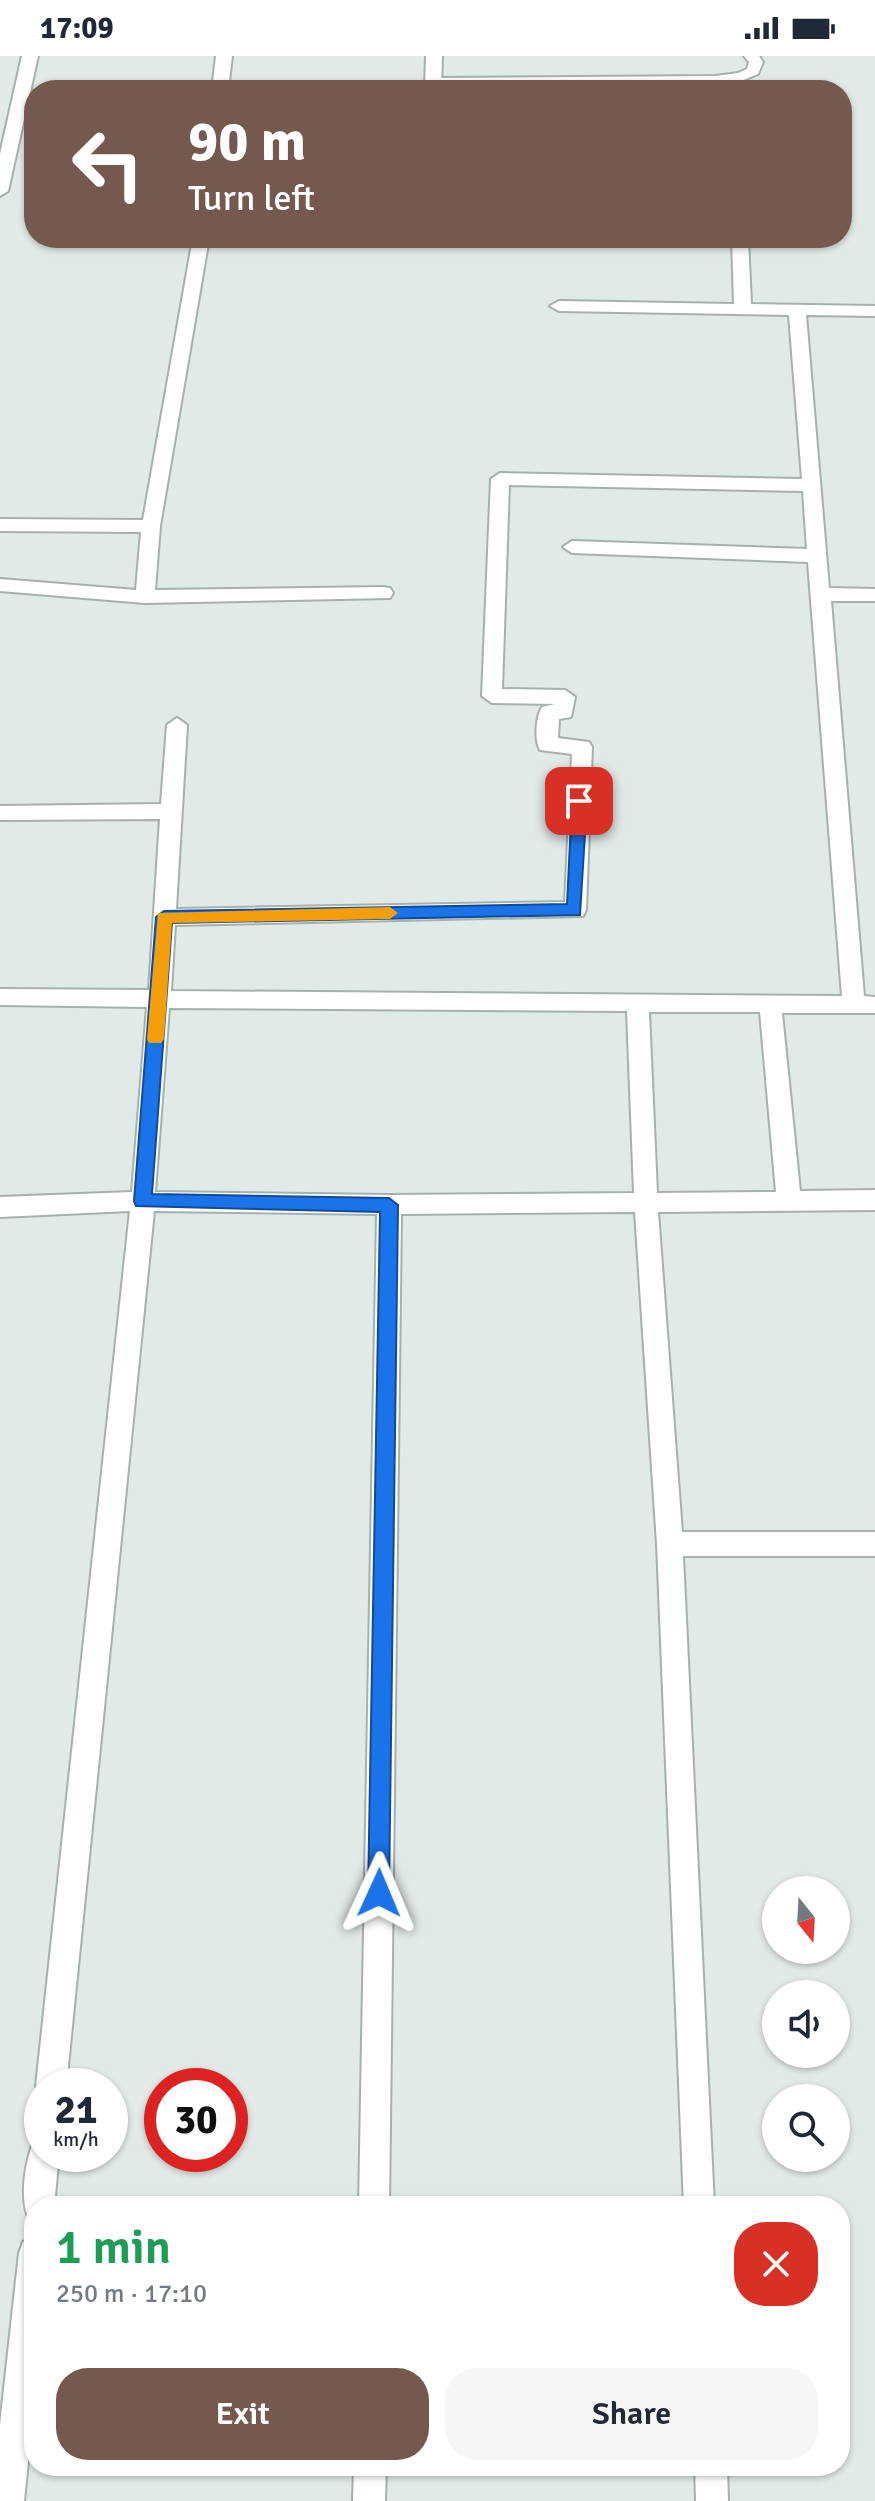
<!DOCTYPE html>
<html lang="en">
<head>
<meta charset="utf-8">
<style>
  :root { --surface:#fff; --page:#f6f6f7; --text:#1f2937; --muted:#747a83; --accent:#76594e }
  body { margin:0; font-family:Signika,sans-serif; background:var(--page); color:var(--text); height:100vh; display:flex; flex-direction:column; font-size:30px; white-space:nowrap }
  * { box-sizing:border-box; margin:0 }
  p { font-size:26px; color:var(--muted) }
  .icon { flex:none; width:44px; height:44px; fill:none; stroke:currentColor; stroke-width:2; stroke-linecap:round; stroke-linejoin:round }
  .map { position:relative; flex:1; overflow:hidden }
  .side { position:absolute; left:24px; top:2140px; width:826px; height:280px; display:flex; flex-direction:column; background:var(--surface); border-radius:32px; box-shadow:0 2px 6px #0004 }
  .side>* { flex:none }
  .banner { position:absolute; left:24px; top:24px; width:828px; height:168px; border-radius:32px; box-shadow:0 2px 6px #0004; background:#76594e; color:#fff; overflow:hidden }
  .needle { width:52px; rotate:162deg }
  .tools { position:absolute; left:762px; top:1820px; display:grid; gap:16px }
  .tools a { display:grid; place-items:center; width:88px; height:88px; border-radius:50%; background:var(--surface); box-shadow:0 2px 6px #0004; font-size:40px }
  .speed { position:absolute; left:24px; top:2012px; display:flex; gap:16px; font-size:40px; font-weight:700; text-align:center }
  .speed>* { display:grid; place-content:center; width:104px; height:104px; border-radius:50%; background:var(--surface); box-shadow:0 2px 6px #0004; line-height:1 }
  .speed small { font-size:20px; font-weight:400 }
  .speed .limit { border:12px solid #d22; background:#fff; color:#111 }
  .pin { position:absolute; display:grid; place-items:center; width:68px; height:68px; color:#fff; margin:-34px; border-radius:16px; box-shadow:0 4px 12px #0006 }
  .me { position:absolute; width:88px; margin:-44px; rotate:1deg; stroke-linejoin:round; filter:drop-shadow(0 0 6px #0008) }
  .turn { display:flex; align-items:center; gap:28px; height:168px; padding:0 32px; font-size:36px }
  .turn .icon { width:104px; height:104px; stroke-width:2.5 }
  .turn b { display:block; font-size:56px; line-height:68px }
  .round { display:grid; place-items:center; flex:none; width:84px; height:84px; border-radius:32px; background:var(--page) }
  .head { display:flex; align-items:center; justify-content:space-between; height:136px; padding:0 32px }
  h1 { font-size:48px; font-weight:600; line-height:60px; color:#1e9e55 }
  .action { display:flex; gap:16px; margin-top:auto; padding:16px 32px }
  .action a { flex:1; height:92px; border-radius:32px; background:var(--accent); color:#fff; font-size:32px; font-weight:600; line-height:92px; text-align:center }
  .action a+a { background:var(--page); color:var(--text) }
  .status { display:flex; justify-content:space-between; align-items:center; height:56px; padding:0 40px; background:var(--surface); direction:ltr }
  .status svg { height:22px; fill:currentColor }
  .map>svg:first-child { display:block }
</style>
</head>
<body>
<div class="status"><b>17:09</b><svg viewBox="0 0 49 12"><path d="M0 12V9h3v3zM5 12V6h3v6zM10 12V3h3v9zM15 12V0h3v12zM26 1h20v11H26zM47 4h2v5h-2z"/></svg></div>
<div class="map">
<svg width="875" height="2445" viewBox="0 0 875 2445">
  <rect width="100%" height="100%" fill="#e2eae7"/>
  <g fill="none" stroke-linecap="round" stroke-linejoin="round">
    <g stroke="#a5b1ae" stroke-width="4">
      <polygon id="lane" points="744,0 759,0 763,6 758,18 741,25 715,28 434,30 427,26 434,22 715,20 738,17 747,13 749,6"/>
    </g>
    <g stroke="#a5b1ae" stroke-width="4">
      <g id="street">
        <polygon points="22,0 38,0 8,135 0,140 0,98"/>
        <polygon points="216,0 232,0 228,34 212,34"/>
        <polygon points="426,0 442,0 441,34 425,34"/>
        <polygon points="193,182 209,182 160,470 155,534 383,531 390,532 393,537 390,542 145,547 0,535 0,523 136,534 141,476 0,475 0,463 143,464"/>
        <path d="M 732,182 L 748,182 L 751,248 L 875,250 L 875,260 L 806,259 L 829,532 L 875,533 L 875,545 L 831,545 L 864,940 L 875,941 L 875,957 L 782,957 L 800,1135 L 875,1134 L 875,1154 L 658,1156 L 682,1476 L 875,1476 L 875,1500 L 683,1500 L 714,2150 L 684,2150 L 657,1488 L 635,1156 L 401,1158 L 389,2150 L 359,2150 L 377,1158 L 154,1155 L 66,2030 L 42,2030 L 42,2041 L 36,2030 L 130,1155 L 0,1161 L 0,1141 L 132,1136 L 147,951 L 0,949 L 0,933 L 149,934 L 160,763 L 0,764 L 0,750 L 161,748 L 167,669 L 177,662 L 187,669 L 176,853 L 565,846 L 572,698 L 540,694 C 534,684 536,661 542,651 L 555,648 L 492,647 L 482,640 L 491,423 L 500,417 L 802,423 L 789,259 L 559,255 L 550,250 L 559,245 L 734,248 ZM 509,429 L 803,435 L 807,493 L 572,485 L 563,491 L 572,497 L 808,506 L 842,940 L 171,935 L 175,869 L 583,860 L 586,854 L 592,691 L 589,686 L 558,682 L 559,663 L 571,661 L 575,641 L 565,634 L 502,633 ZM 169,952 L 627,955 L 634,1137 L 389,1139 L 155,1136 ZM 649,956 L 760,956 L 776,1136 L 657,1137 Z"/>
        <path d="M 42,2084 L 42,2098 L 59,2098 L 54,2150 L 34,2150 L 34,2163 L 28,2161 C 20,2141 25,2107 33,2087 Z"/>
        <polygon points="34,2182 34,2348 24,2445 0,2445 0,2369 19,2197 23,2186"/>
        <polygon points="354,2410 386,2410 385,2445 353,2445"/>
        <polygon points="695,2410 727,2410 728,2445 696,2445"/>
      </g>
    </g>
    <use href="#lane" fill="#fff" fill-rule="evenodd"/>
    <use href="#street" fill="#fff" fill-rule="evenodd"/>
  </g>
  <polygon fill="#1a73e8" stroke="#114b97" stroke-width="2" points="579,740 587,745 580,859 172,867 152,1138 389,1142 398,1149 389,1837 386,1845 379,1848 371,1845 368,1837 380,1156 136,1150 134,1145 156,861 164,855 567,848 572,745"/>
  <polygon fill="#f59e0b" points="390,851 398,857 390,863 172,867 164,983 161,987 149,987 147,983 158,857"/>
</svg>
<div class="tools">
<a><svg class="needle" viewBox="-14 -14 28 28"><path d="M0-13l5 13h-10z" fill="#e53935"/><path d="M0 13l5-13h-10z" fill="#747a83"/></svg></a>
<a><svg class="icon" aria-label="sound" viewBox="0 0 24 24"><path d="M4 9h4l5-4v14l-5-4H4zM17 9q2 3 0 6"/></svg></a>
<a><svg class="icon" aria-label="search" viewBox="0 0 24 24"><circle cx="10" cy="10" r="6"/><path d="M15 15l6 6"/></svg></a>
</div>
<div class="speed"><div>21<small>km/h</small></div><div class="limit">30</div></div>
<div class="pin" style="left:579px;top:745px;background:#d93025"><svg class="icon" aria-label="arrive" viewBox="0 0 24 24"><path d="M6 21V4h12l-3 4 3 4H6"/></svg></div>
<svg class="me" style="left:379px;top:1837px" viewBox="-20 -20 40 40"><path d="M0-17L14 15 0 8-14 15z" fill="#1a73e8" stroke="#fff" stroke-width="4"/></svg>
<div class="banner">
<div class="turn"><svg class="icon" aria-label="left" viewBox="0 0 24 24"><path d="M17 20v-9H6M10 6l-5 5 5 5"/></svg><div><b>90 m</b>Turn left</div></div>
</div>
<section class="side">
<div class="head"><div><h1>1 min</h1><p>250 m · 17:10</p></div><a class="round" style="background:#d93025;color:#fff"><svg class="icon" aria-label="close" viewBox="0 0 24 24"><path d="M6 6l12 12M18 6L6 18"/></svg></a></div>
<div class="action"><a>Exit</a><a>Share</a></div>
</section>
</div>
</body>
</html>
